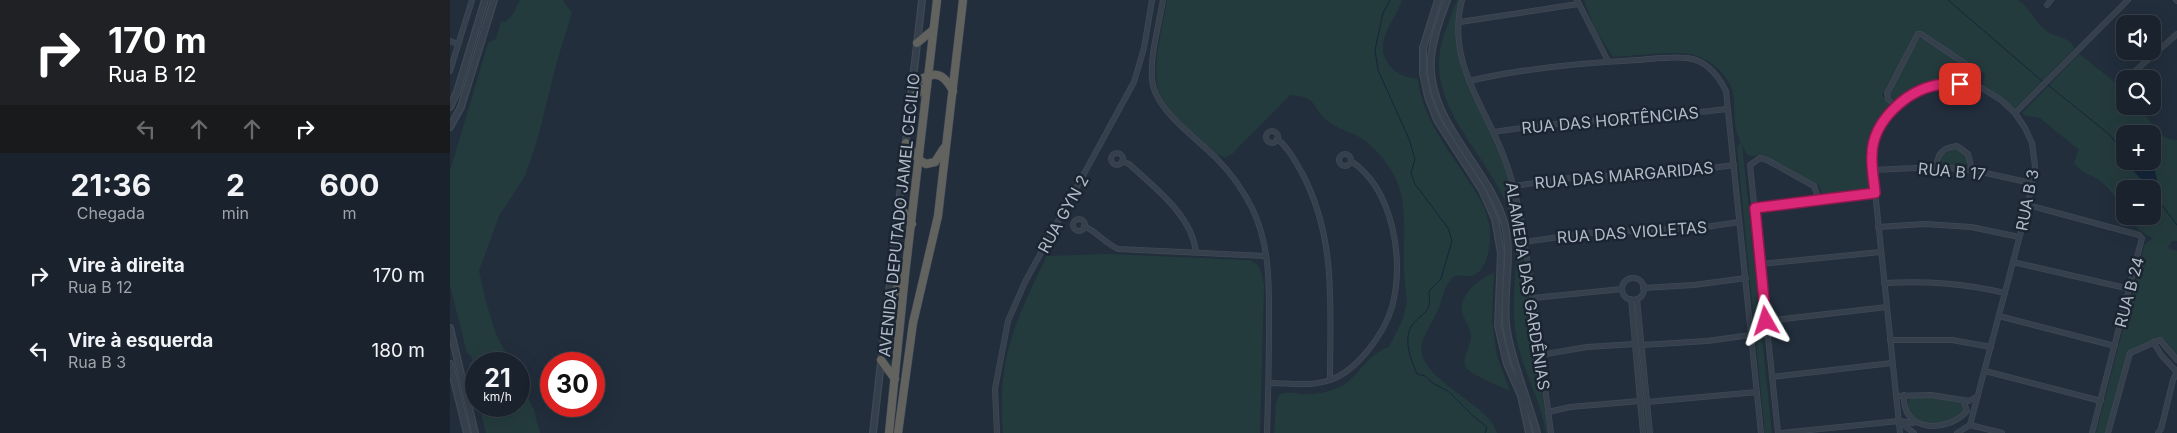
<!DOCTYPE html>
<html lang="pt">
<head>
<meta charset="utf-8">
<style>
  :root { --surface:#1a222d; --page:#232a35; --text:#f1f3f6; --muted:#9fa4aa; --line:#383f49 }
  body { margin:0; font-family:Inter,sans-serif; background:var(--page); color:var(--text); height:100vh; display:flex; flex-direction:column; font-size:19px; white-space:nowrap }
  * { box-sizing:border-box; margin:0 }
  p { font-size:16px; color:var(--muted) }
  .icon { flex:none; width:28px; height:28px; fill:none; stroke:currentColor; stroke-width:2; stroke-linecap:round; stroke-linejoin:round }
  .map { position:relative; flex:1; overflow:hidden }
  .drawer { display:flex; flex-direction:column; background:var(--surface); width:450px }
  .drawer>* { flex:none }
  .hud { background:#202124; color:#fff; overflow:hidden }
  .tools { position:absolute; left:1666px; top:15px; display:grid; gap:10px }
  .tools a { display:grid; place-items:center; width:45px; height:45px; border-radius:10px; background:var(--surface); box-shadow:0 5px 20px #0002,0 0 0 1px var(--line); font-size:25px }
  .speed { position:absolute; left:15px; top:352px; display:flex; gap:10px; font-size:25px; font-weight:700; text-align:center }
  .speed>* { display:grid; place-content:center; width:65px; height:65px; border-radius:50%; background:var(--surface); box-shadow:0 5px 20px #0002,0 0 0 1px var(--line); line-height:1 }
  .speed small { font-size:12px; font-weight:400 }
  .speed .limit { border:8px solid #d22; background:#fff; color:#111 }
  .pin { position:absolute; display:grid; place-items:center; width:42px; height:42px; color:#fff; margin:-21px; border-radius:10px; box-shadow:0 2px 8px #0006 }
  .me { position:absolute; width:55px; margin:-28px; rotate:354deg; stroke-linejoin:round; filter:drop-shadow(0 0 4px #0008) }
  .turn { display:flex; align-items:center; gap:18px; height:105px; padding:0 25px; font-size:22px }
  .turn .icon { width:65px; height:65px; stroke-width:2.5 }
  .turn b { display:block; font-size:35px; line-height:42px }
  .lanes { display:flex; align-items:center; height:48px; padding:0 25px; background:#0003; justify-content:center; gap:25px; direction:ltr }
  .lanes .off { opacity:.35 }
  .eta { display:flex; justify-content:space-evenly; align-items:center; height:85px; text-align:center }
  .eta b { font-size:30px; font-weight:700; line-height:35px }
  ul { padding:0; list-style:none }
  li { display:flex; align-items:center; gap:15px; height:75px; padding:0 25px }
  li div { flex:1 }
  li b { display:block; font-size:19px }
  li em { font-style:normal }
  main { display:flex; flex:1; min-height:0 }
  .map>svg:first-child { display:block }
</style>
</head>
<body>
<main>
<section class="drawer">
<div class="hud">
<div class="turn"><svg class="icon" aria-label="right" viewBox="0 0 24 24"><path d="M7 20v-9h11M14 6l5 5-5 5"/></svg><div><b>170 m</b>Rua B 12</div></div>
<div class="lanes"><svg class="icon off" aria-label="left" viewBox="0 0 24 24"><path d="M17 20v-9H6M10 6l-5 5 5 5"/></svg><svg class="icon off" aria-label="ahead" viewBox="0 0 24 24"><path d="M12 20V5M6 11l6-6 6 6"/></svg><svg class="icon off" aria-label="ahead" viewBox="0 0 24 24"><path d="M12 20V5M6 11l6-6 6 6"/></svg><svg class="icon" aria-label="right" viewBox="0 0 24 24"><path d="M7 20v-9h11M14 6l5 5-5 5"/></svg></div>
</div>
<div class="eta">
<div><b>21:36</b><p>Chegada</p></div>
<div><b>2</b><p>min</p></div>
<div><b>600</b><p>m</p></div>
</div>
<ul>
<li><svg class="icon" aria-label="right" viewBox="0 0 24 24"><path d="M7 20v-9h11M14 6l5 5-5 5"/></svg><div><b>Vire à direita</b><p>Rua B 12</p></div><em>170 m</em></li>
<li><svg class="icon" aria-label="left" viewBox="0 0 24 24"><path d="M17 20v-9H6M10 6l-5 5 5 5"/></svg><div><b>Vire à esquerda</b><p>Rua B 3</p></div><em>180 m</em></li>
</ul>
</section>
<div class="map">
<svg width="1727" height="433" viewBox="0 0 1727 433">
  <rect width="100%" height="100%" fill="#222e3c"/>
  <g fill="#243b3d" fill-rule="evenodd">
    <polygon points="70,0 113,0 122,13 107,61 87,141 75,176 49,216 29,271 36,302 46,334 62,364 26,364 26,395 19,364 22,361 21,356 17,353 0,285 0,171 38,43 46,39 51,21 55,22 63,14"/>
    <path d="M 717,0 L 952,0 C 945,22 921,43 940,66 C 948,75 956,77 968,79 C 971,111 992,141 1009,167 C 1021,185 1035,202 1039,224 C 1042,238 1039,274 1020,276 C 1011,277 1006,272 1000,281 C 993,289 992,302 987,312 C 982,322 975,333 972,343 C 964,372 1022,399 1037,417 C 1042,421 1044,427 1047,433 L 824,433 L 826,403 L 829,395 C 838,391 843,393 852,394 C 865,395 879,392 890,387 C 909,377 918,353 939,347 L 953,319 L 957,302 C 955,288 954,274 954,260 C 954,210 960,182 919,144 C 907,133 891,131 879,122 C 861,109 870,97 840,95 L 782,154 L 775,158 L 767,154 C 749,137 715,113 708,88 C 702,63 713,25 717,0 Z"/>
    <path d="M 1007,0 L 1009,0 L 1007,39 L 1012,70 L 1050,151 L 1064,198 L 1098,433 L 1096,433 C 1090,396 1069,365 1065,328 C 1060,291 1072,254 1062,218 C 1056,198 1045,182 1034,164 C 1012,130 983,94 990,51 C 993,33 1001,17 1007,0 Z"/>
    <path d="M 1134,0 L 1568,0 C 1581,9 1586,24 1598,32 C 1607,38 1622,37 1624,49 L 1565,108 L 1535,87 L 1533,83 L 1535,74 L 1472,31 L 1468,31 L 1465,34 L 1432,95 L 1440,107 C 1418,141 1421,147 1422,186 L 1417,191 L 1373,196 L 1370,187 L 1366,184 L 1312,155 L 1300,156 L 1297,154 L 1292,144 L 1322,433 L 1315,433 L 1287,147 L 1291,142 C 1282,128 1286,110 1283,94 C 1280,75 1258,57 1240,54 C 1221,51 1184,56 1163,57 L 1145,29 Z"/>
    <path d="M 1469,39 L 1473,39 L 1520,70 L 1522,77 C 1518,86 1506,81 1497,82 C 1479,83 1463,90 1449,100 L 1443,99 L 1439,93 Z"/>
    <path d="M 1629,54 L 1675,90 L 1675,106 L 1689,106 C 1698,118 1711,142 1727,140 L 1727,241 L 1722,241 L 1718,248 L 1727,251 L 1727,357 L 1715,340 L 1706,339 L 1678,352 L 1656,433 L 1646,433 L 1695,244 L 1703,238 C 1691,234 1686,226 1679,216 L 1702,216 L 1702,189 L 1675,189 L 1675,211 C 1667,200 1660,188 1649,180 C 1638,172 1632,175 1624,162 L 1629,150 L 1590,118 L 1576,116 L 1572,113 ZM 1675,134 L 1702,134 L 1702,161 L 1705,167 L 1690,178 L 1665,151 L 1675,138 Z"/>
    <path d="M 1503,149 C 1510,149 1515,152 1519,159 L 1515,167 L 1494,166 L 1491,164 L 1492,155 Z"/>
    <path d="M 657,254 L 799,260 C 812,264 812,274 814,286 L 810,433 L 553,433 C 546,360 566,319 597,256 Z"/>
    <path d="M 1044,273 L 1042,320 L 1047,356 L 1060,391 C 1050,386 1022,376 1016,367 C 1011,357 1021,347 1021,337 C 1021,328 1014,320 1012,312 C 1009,294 1030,278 1044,273 Z"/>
    <polygon points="1185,302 1199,433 1196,433 1183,303"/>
    <polygon points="69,377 84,410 90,433 36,433 29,406 69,406"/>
    <path d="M 1462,398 L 1486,398 L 1510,402 L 1514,410 C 1497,433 1451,424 1458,401 Z"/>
  </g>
  <polygon fill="#15253a" points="1675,138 1675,161 1702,161 1708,183 1704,188 1690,178 1665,150"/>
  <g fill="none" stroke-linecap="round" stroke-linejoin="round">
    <g stroke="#15253a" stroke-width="1">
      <path d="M 940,0 L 933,13 L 925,50 L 928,70 L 959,139 L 965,159 L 961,173 L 965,184 L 998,228 L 1002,241 L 991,279 L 979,291 C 981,314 976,309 963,324 C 952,338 961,360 967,374 L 975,376 L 984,384 L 998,391 L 1023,416 L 1037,427 L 1035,433"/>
      <polyline points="1498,0 1592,81"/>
      <polyline points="1598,85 1660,135 1669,147"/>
      <polyline points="1695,181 1700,189"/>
      <polyline points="1702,192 1727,225"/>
    </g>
    <g stroke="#3f4955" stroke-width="6">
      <g id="minor">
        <path d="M 713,0 C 709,24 700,55 702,79 C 704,110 747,138 767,159 C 781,173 793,190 802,208 C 821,247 819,289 819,331 C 819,365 818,399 817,433"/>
        <path d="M 1012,0 C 996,61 1034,104 1054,157 C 1068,193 1073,233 1079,272 C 1087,325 1094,379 1101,433"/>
        <polyline points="1127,0 1158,61"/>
        <polyline points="1726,0 1727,1"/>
        <polyline points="1597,5 1601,0"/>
        <polyline points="1010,22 1128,4"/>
        <polyline points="0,41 8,44"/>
        <polyline points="0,71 22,0"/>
        <polyline points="1676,79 1727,34"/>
        <path d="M 1019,81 C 1074,68 1130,63 1187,60 C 1202,59 1221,56 1237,58 C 1256,60 1268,75 1276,91 L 1311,433"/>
        <polyline points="1445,106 1438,99 1437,93 1468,34 1471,34 1523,69 1527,75 1527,85"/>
        <polyline points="1565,113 1678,0"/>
        <circle cx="822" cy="137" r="6"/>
        <path d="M 1044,132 C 1122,119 1199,119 1277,109"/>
        <path d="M 827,139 C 838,147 845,161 852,173 C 887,239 880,308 880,380"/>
        <circle cx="667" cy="159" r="6"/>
        <circle cx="895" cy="160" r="6"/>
        <path d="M 672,161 L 679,164 C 704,187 742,215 746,252"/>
        <path d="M 1486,167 C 1488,153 1492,148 1507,146 L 1518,154 L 1522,170"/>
        <polyline points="1423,170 1486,167 1522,170 1581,183"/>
        <polyline points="1064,186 1127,177 1225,173 1284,165"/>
        <polyline points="1578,205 1689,235 1692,238 1642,433"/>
        <polyline points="1305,208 1425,193"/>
        <circle cx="629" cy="225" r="6"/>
        <path d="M 634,226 C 647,232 655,243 668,249 L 816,256"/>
        <polyline points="1428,227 1475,224 1521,227 1569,237"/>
        <polyline points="1074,242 1137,233 1249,228 1289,222"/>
        <polyline points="1563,262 1680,289"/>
        <polyline points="1311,264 1431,252"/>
        <circle cx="1183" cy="289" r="11"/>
        <path d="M 1434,283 C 1478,281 1512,283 1555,293"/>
        <polyline points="1193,288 1244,285 1296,278"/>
        <polyline points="1083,298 1172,289"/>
        <polyline points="1181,299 1193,433"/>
        <polyline points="1187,299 1200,433"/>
        <polyline points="1549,316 1665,346"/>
        <polyline points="1316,321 1437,307"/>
        <polyline points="1440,340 1502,340 1541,347"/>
        <polyline points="1703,342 1712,356 1727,372"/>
        <polyline points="1192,345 1257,341 1301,335"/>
        <polyline points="1090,355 1137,347 1185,344"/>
        <polyline points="1535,371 1651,401"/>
        <polyline points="1322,377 1442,363"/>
        <path d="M 819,383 C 838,383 861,387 880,380 C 907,371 934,334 942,307 C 955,260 943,189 901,161"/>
        <path d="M 1454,395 C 1451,433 1498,433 1517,411 L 1513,400"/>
        <polyline points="1446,396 1481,395 1519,401 1528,396"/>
        <polyline points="1197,402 1307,392"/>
        <polyline points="1098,412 1120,407 1190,401"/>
        <polyline points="1450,422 1464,433"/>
        <polyline points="1520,425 1552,433"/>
        <polyline points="547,433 545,389 558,321 575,282 684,82 694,48 702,0"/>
        <polyline points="1328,433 1300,165 1310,158 1317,160 1364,186 1369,200"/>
        <polyline points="1331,433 1449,421 1463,423"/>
        <polyline points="1450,433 1421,152 1429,129 1445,106 1462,95 1486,85 1527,85 1551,100 1565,113 1575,128 1582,143 1585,166 1578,205 1520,425"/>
        <polyline points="1507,433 1520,425"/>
        <polyline points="1658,433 1680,353 1710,340 1727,360"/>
        <polyline points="1708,433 1711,429 1723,380 1727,372"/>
      </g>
    </g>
    <g stroke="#3f4955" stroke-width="8">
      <g id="tertiary">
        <polyline points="988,0 973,48 973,73 978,97 987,120 1032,190 1045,219 1051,253 1048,326 1057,364 1071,396 1079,433"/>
        <path d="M 997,0 C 990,19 983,38 981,58 C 976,121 1037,165 1054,222 C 1064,257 1051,296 1057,331 C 1063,366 1078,399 1087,433"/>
        <polyline points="0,107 7,92 35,0"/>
        <polyline points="0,127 11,107 44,0"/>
        <polyline points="0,328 25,433"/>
        <polyline points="0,364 17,433"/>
        <polyline points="423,433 472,0"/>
      </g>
    </g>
    <g stroke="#414a57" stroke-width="9">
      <g id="trunk">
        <polyline points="467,43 483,30"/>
        <path d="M 462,84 C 482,73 491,68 503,91"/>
        <polyline points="460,99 477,86"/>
        <polyline points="456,143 469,160 476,164 485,162 494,148"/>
        <polyline points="449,205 462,224"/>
        <polyline points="436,310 452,279"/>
        <polyline points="431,360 445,379"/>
        <polyline points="439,433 455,275 487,0"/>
        <polyline points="448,433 463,323 488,216 513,0"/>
      </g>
    </g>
    <use href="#minor" stroke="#35404c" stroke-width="4.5"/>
    <use href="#tertiary" stroke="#35404c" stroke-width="5.5"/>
    <use href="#trunk" stroke="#62625f" stroke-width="8"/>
  </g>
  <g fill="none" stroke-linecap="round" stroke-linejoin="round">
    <g stroke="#8e194d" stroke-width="12">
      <path id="route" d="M 1316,321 L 1305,208 L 1425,193 C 1424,180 1421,167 1422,154 C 1423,121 1456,91 1487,85 C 1494,84 1503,84 1510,84"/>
    </g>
    <use href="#route" stroke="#db2777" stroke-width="9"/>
  </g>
  <g text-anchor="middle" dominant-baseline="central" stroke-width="5" stroke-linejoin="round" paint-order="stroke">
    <g font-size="16" fill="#b1bac8" stroke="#1b2531">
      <text transform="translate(1160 120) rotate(-5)">RUA DAS HORTÊNCIAS</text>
      <text transform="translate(1502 171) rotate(5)">RUA B 17</text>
      <text transform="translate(1174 175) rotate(-5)">RUA DAS MARGARIDAS</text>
      <text transform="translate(1577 200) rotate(-79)">RUA B 3</text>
      <text transform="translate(613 214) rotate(-61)">RUA GYN 2</text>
      <text transform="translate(449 215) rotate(-84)">AVENIDA DEPUTADO JAMEL CECILIO</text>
      <text transform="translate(1182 232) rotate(-4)">RUA DAS VIOLETAS</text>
      <text transform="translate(1078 286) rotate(81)">ALAMEDA DAS GARDÊNIAS</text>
      <text transform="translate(1679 292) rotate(-75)">RUA B 24</text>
    </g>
  </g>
</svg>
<div class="tools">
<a><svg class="icon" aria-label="sound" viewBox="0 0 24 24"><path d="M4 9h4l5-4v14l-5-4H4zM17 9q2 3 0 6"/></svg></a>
<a><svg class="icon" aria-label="search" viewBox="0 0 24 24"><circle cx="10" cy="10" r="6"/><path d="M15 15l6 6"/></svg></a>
<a>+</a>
<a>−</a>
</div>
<div class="speed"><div>21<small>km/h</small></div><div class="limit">30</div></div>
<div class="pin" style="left:1510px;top:84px;background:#d93025"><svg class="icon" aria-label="arrive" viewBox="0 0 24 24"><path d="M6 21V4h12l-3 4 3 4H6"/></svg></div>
<svg class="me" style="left:1316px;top:321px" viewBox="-20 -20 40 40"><path d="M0-17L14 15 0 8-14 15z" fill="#db2777" stroke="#fff" stroke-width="4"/></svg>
</div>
</main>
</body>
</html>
